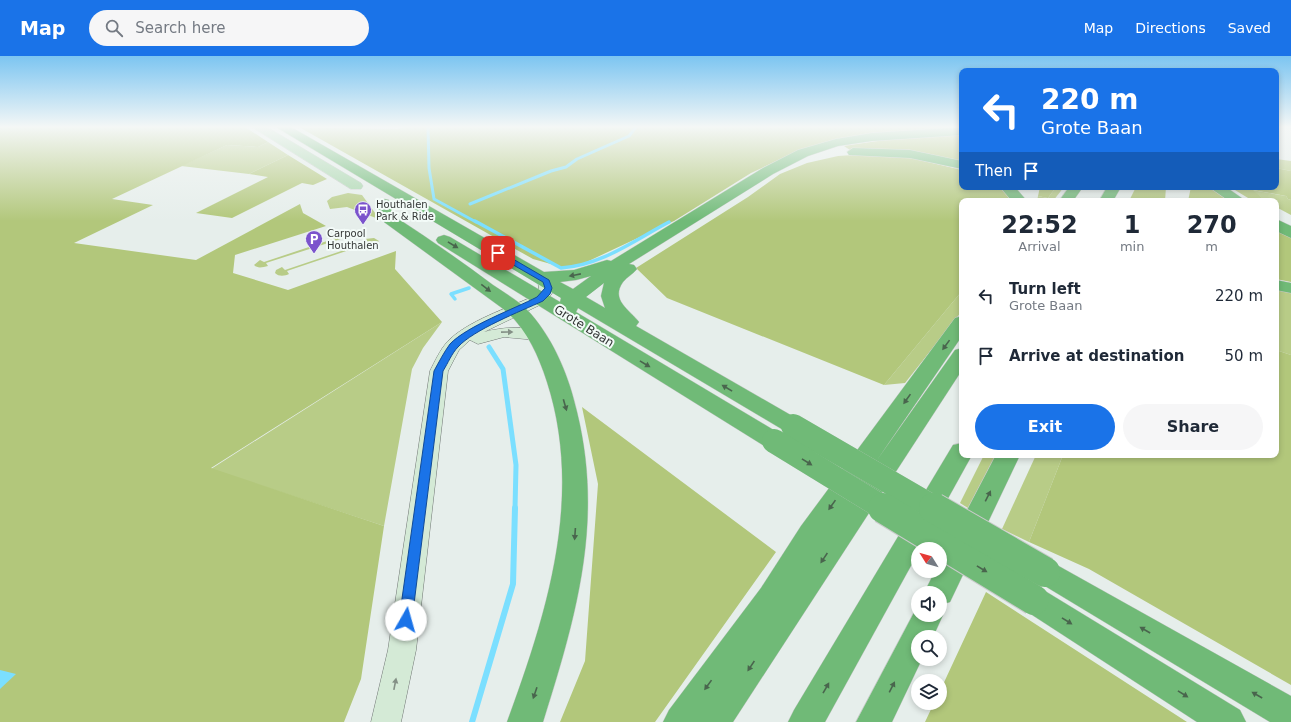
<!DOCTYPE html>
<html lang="en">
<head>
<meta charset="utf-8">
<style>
  :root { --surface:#fff; --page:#f6f6f7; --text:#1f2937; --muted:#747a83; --accent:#1a73e8 }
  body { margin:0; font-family:"DejaVu Sans",sans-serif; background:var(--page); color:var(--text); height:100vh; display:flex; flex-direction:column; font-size:15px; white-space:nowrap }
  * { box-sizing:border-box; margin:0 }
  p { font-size:13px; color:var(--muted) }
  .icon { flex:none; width:22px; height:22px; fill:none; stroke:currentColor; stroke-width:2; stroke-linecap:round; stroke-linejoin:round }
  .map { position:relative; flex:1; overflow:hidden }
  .side { position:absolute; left:959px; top:142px; width:320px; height:260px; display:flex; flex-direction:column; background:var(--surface); border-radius:8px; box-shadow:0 2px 6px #0003 }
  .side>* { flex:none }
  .banner { position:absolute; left:959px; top:12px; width:320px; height:122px; border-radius:8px; box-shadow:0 2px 6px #0003; background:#1a73e8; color:#fff; overflow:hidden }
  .needle { width:26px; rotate:307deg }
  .buttons { position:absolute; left:911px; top:486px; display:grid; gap:8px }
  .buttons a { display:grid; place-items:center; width:36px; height:36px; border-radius:50%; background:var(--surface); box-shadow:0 2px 6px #0003; font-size:20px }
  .pin { position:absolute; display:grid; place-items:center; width:34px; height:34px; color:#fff; margin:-17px; border-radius:8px; box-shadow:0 2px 6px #0006 }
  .me { position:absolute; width:44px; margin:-22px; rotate:7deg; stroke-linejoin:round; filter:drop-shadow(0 0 3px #0008) }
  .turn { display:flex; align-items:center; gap:14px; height:84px; padding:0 16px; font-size:18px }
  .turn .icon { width:52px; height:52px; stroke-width:2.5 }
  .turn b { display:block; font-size:28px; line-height:34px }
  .then { display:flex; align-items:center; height:38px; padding:0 16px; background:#0003; gap:8px; font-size:15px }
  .eta { display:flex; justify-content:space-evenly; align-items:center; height:68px; text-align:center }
  .eta b { font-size:24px; font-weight:800; line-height:28px }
  .button { display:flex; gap:8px; margin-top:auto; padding:8px 16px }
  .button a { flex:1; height:46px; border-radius:24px; background:var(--accent); color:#fff; font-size:16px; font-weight:800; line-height:46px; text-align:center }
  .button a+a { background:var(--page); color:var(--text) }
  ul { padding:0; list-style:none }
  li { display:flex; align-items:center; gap:12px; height:60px; padding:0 16px }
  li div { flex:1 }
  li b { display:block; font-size:15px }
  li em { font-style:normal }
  header { display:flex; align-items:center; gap:24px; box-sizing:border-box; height:56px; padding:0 20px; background:var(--accent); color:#fff }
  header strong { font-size:19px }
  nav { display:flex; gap:22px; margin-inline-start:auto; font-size:14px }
  .search { width:280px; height:36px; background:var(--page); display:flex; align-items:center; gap:10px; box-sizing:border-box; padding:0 14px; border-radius:22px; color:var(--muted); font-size:15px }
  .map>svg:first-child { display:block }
</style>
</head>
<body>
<header>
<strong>Map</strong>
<div class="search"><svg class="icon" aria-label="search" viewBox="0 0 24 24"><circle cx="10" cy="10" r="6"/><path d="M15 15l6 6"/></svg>Search here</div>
<nav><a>Map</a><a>Directions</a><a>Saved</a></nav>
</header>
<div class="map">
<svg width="1291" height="666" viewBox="0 0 1291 666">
  <rect width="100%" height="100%" fill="#e6eeeb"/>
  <g fill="#b8cc87">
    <polygon points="268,86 288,99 249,118 181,110 227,89 258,91"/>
    <polygon points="1276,103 1291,105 1291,115 1276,112"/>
    <polygon points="1056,131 1064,131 1053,145 1037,145 1038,140 1048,142"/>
    <polygon points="1252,134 1286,140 1288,143 1291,144 1291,159 1276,151 1276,145 1266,145"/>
    <polygon points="348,137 362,139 378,161 376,162 347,151 330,153 327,145 332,141"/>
    <path d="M 358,174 L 362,176 L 358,180 L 353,179 L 266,207 L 268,210 C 263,211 258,213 254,209 L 260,204 L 264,206 L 351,177 L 348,175 Z"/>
    <path d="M 374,182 L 379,185 L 374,189 L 370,187 L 287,215 L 289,218 C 285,220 279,221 275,217 L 276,214 L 282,211 L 285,214 L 368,186 L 365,183 Z"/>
    <polygon points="1276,234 1291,237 1291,299 1276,294"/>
    <polygon points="962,235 962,255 905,327 884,329"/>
    <polygon points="442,266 423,292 412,313 384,470 211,413"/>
    <polygon points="984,399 998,399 971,454 960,447"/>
    <polygon points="1036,399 1063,399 1029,486 1002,473"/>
  </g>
  <g fill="#b2c77b">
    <polygon points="0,71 245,71 268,86 258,91 227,89 112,143 153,149 74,187 196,204 300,148 303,157 326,170 235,199 233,217 288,234 396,195 395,213 442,266 211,412 384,470 361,623 344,666 0,666"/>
    <polygon points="299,71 397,73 405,71 959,71 802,93 751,117 674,165 578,210 565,212 533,203"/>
    <polygon points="962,77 962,107 890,95 850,94 844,90 891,83"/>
    <polygon points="868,98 911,102 962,114 962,131 1000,131 1015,145 962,145 962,235 884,329 667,242 636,212 748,141 780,118 807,107 838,100"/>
    <polygon points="288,99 327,123 313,129 302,127 232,162 196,157 268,121 249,118"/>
    <polygon points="1276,112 1291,115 1291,144 1288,143 1286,140 1253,134 1266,145 1253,145 1230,131 1276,131"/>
    <polygon points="1040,131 1056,131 1048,142 1038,140"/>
    <polygon points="1136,131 1166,131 1165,145 1129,145"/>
    <polygon points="1191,131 1213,131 1236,145 1188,145"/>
    <polygon points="1276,170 1291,179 1291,226 1276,223"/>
    <polygon points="1276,294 1291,299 1291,629 1089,513 1029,486 1063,399 1276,399"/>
    <polygon points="582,351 776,496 655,666 560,666 585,605 598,428"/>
    <polygon points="986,536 1187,666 925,666 934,647 940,647 940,635"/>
  </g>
  <polygon fill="#7bdfff" points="0,614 16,618 0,633"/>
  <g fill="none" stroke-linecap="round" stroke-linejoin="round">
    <g stroke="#7bdfff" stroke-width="3">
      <polyline points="428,71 429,112 434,143 476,166"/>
      <polyline points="470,148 551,115 566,111 577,103 629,80 636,71"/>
    </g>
    <g stroke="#7bdfff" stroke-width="3.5">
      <path d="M 475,165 L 561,212 C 602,209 633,185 669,166"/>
      <polyline points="455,243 451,238 469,232"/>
    </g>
    <polyline stroke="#7bdfff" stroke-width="5" points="489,291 503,313 516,409 515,453"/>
    <polyline stroke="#7bdfff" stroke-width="6" points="472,666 513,528 515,452"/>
    <g stroke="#6f7573" stroke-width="1">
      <path id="secondary" d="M 546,220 L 551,222 L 555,233 L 546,246 L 484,276 C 504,271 522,270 542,275 L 545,279 L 542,283 L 536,284 L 504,281 L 478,288 L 470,284 L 459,294 L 448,315 L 416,594 L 401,666 L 371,666 L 388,594 L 430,315 C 435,305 440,294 447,286 C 467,265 508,252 534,240 L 539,235 L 538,225 L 541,222 Z"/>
    </g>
    <g stroke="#cacbcb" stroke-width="1">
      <polygon id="primary" points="252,71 267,71 361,127 363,130 361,133 351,133"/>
    </g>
    <g stroke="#cacbcb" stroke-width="1">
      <g id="highway">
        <path d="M 276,71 L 291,71 L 544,216 L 574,214 L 607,204 L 611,205 L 763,112 L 798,94 L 836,83 L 872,77 L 962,71 L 962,79 L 872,85 L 838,90 L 808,100 L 773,118 L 629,208 L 634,209 L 637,213 C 633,218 627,221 623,226 C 610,244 630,254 639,266 L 636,270 L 801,365 L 805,370 L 801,375 L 793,378 L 785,375 L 578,252 L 576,256 L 782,379 L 786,385 L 782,391 L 774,393 L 766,391 L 438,187 L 436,184 L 438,181 L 444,179 L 450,181 L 560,246 L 561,242 ZM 591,220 L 573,233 L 560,226 L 576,224 ZM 604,227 L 601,240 L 605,252 L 586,241 Z"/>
        <polygon points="853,92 910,94 962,105 962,113 910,102 849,99 847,96"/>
        <polygon points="1000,131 1015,131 1027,145 1012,145"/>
        <polygon points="1069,131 1083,131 1073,145 1059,145"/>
        <polygon points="1107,131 1121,131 1113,145 1099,145"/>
        <polygon points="1209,131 1226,131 1246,145 1229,145"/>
        <path d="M 384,143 L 389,144 L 394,160 C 428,182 461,205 493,229 C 506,238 521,246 531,258 C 555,286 569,321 577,356 C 604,466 576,561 543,666 L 507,666 C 547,557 584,441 547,326 C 538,298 525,270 502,252 L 384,166 C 379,160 374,152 379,144 Z"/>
        <polygon points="1276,163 1291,170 1291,182 1276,175"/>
        <polygon points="1276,224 1291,227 1291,237 1276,234"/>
        <polygon points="962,260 962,280 877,404 955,294 962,292 962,314 733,666 663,666 669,654 761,532 801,470 955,262"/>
        <polygon points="962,387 962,399 972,399 920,493 918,493 918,497 825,666 788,666 794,654 953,389"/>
        <polygon points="996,399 1020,399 950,546 940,549 940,537 924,537 935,515 940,515 940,506"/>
        <polygon points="1045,504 1055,508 1291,640 1291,666 1270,666 1035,524 1030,516 1035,508"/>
        <polygon points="1034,531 1045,535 1240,654 1246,666 1197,666 1023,553 1019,544 1023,535"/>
        <polygon points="918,549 918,559 940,559 940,552 943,559 933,581 918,581 918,603 922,603 892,666 856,666"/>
      </g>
    </g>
    <use href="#secondary" fill="#d4ead6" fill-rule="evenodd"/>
    <use href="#primary" fill="#a9d6ad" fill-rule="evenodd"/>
    <use href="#highway" fill="#70ba77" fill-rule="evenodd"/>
    <g stroke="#cacbcb" stroke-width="24" stroke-linecap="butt">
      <g id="highway-bridge-far1">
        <polyline points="793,370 936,453"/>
        <polyline points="774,385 885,453"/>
      </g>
    </g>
    <g stroke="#cacbcb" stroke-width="32" stroke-linecap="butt">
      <g id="highway-bridge">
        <polyline points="883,452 1034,544"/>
        <polyline points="934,452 1045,516"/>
      </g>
    </g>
    <use href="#highway-bridge-far1" stroke="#70ba77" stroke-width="24"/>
    <use href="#highway-bridge" stroke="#70ba77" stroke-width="30"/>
  </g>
  <defs><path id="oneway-solid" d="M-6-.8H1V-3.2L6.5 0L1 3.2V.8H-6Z"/></defs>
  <g fill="#49654d">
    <use href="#oneway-solid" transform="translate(453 189) rotate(31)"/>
    <use href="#oneway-solid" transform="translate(575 219) rotate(169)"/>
    <use href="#oneway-solid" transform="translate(486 232) rotate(38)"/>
    <use href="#oneway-solid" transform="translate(946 289) rotate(126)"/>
    <use href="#oneway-solid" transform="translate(645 308) rotate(31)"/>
    <use href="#oneway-solid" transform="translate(727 332) rotate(-149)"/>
    <use href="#oneway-solid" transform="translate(907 343) rotate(125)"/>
    <use href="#oneway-solid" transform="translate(565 349) rotate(74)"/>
    <use href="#oneway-solid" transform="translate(807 406) rotate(32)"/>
    <use href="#oneway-solid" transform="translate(988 440) rotate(-63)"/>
    <use href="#oneway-solid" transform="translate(832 449) rotate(125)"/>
    <use href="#oneway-solid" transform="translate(575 478) rotate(94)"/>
    <use href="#oneway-solid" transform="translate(824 502) rotate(124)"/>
    <use href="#oneway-solid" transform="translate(982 513) rotate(31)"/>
    <use href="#oneway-solid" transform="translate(1067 565) rotate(32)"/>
    <use href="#oneway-solid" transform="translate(1145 574) rotate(-150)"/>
    <use href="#oneway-solid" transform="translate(751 610) rotate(124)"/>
    <use href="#oneway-solid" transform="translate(708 629) rotate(126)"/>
    <use href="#oneway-solid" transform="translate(892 631) rotate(-63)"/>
    <use href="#oneway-solid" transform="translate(826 632) rotate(-60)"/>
    <use href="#oneway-solid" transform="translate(535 637) rotate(109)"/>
    <use href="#oneway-solid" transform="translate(1183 638) rotate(32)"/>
    <use href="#oneway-solid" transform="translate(1257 639) rotate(-150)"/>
  </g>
  <g fill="#849086">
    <use href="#oneway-solid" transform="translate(507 276) rotate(-1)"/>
    <use href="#oneway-solid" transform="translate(395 628) rotate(-79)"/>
  </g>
  <linearGradient id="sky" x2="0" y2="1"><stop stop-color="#7cc5f1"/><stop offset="0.43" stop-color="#f4f7f6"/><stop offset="1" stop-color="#f4f7f6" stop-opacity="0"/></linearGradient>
  <rect width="1291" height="165" fill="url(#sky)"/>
  <path fill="#1a73e8" stroke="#114b97" d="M 496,196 L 501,196 L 549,224 L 552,232 L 550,238 L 543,245 C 521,255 473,274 458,291 C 452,297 448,307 443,315 L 412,564 L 410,568 L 406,569 L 401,568 L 399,564 L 434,315 C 439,306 444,296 450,288 C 467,270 514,253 537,241 L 545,232 L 543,226 L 496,199 Z"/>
  <defs>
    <g id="bus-pin" transform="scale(0.9)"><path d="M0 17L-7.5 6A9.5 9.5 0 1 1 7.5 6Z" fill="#7b53cc" stroke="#f3fbf8"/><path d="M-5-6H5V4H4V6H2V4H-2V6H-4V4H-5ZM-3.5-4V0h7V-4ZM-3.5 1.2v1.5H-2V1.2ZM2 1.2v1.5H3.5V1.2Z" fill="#fff"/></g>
    <g id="parking-pin" transform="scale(0.9)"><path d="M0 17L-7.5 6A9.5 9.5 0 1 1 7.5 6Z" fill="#7b53cc" stroke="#f3fbf8"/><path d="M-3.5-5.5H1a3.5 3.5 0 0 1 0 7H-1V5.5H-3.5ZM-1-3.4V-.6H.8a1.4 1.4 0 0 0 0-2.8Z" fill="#fff"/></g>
  </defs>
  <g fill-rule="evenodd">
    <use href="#bus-pin" x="363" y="154"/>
    <use href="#parking-pin" x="314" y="183"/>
  </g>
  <g text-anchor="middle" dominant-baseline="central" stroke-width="4" stroke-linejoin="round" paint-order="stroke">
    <g font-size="10" fill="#343736" stroke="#f3fbf8" text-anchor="start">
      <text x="376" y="148">Houthalen<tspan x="376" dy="12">Park &amp; Ride</tspan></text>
      <text x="327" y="177">Carpool<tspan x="327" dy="12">Houthalen</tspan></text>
    </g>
    <g font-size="12" fill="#343736" stroke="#f3fbf8">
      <text transform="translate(584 270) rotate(32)">Grote Baan</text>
    </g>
  </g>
</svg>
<div class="buttons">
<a><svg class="needle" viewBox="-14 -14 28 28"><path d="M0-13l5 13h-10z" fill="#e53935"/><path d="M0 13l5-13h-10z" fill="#747a83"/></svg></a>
<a><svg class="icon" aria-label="sound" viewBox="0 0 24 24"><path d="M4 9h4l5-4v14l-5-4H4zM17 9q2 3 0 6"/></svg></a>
<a><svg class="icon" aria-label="search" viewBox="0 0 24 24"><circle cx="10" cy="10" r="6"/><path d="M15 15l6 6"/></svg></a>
<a><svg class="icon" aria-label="layers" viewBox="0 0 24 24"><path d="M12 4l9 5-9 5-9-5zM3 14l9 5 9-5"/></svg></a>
</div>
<div class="pin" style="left:498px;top:197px;background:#d93025"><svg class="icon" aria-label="arrive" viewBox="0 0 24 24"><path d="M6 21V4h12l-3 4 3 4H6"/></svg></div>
<svg class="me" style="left:406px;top:564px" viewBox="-20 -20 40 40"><circle r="19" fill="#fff"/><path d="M0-13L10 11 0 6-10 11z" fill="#1a73e8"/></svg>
<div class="banner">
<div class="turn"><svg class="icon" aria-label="left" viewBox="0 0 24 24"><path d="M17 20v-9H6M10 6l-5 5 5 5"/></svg><div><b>220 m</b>Grote Baan</div></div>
<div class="then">Then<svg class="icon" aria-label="arrive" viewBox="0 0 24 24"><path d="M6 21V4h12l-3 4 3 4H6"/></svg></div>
</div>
<section class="side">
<div class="eta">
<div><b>22:52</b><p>Arrival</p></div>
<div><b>1</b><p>min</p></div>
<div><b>270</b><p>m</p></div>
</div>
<ul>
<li><svg class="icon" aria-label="left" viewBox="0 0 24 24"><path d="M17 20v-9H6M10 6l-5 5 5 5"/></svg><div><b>Turn left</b><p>Grote Baan</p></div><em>220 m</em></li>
<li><svg class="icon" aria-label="arrive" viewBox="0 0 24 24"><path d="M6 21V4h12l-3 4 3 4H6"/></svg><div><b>Arrive at destination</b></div><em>50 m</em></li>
</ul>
<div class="button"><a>Exit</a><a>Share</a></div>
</section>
</div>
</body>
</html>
